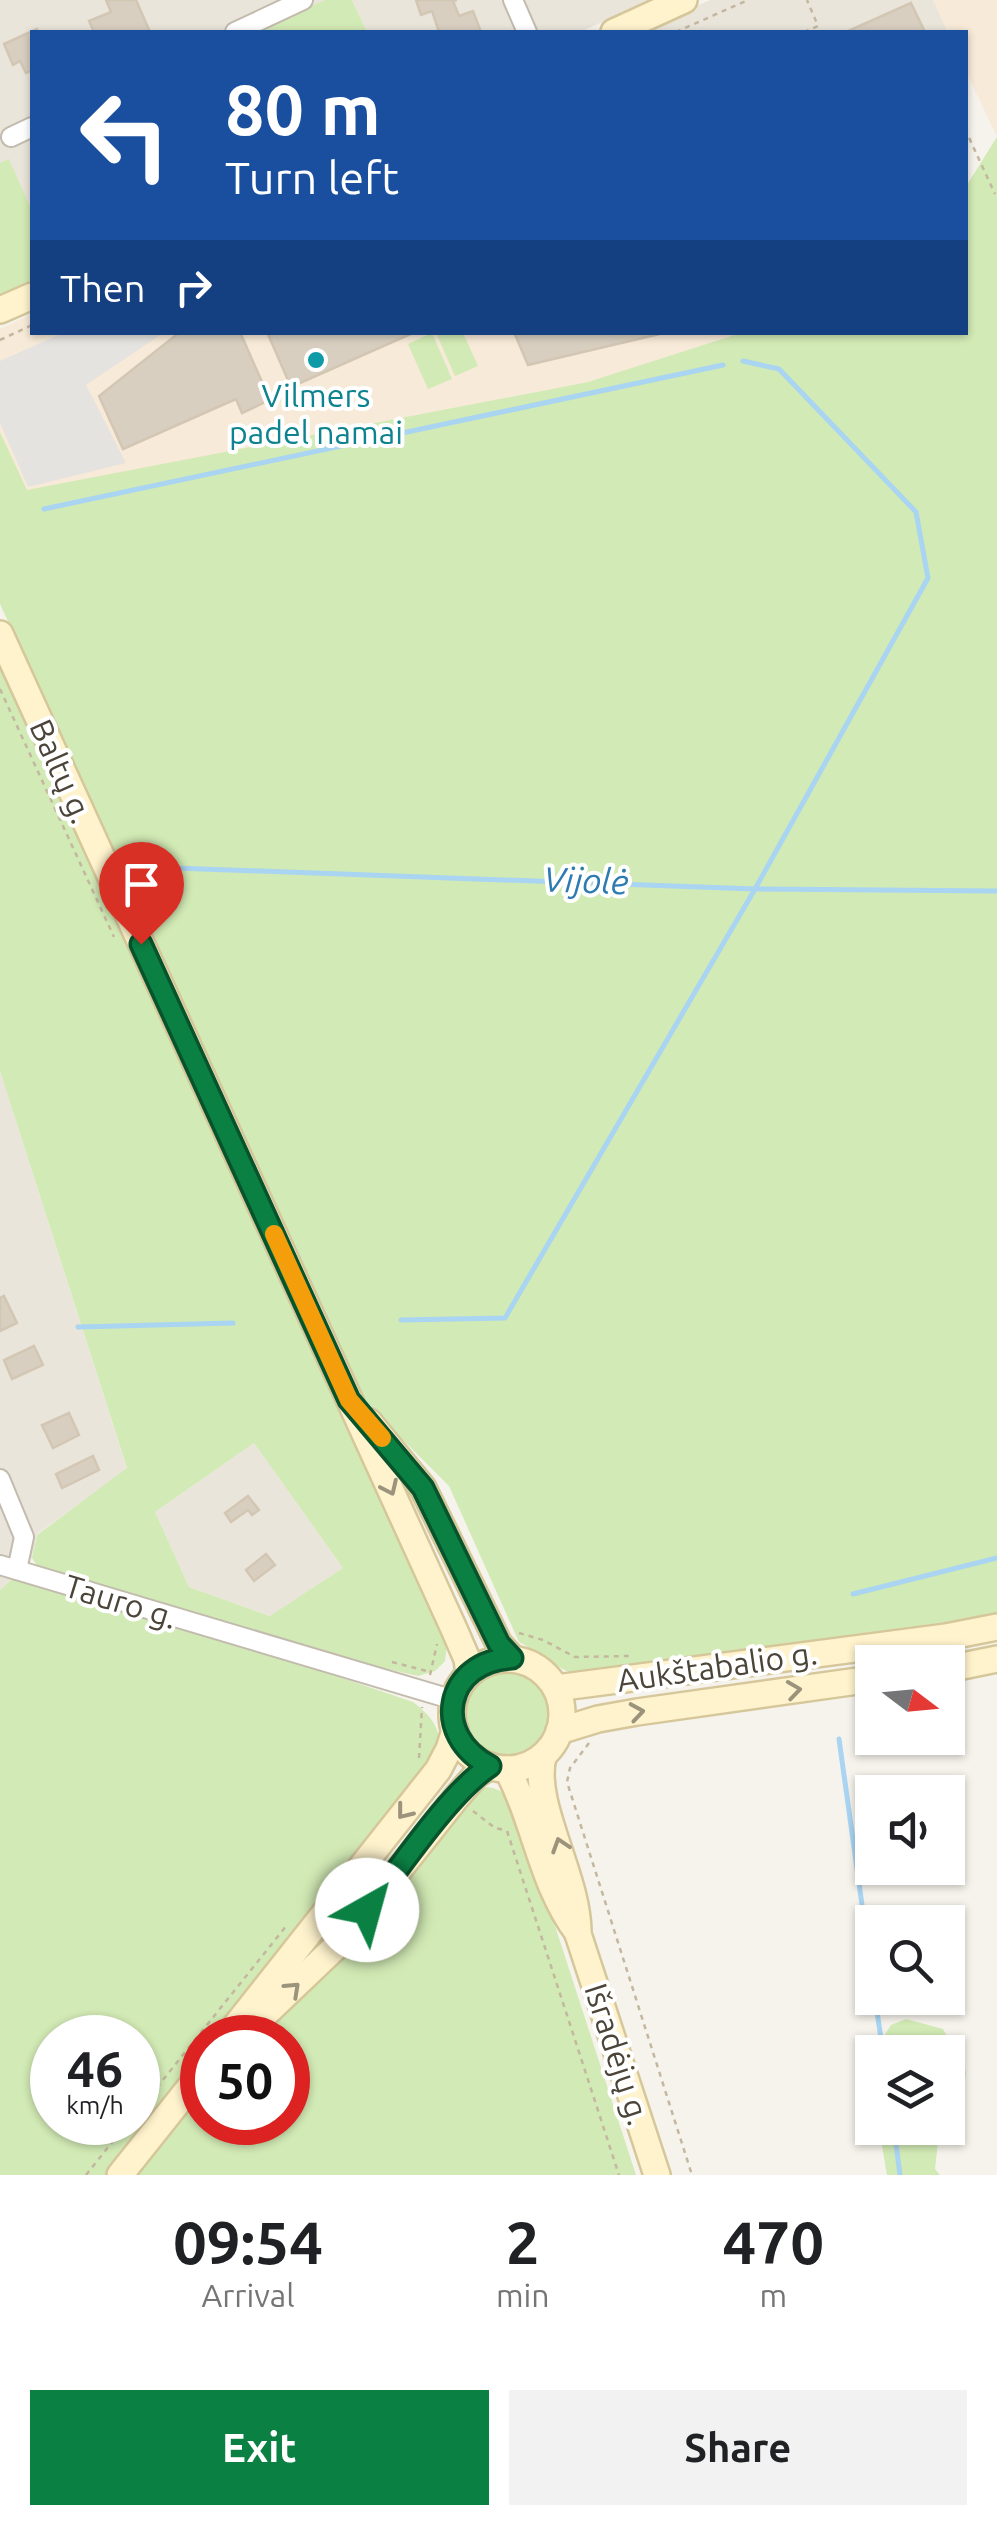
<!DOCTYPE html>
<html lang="en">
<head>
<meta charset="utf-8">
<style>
  :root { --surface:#fff; --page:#f2f2f2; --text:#202124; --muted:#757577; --accent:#0b8043 }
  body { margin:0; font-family:Ubuntu,sans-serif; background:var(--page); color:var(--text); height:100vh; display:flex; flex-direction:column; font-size:38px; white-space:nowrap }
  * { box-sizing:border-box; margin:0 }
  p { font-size:32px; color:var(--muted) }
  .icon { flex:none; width:55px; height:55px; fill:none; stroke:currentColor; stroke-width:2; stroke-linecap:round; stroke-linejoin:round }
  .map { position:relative; height:2175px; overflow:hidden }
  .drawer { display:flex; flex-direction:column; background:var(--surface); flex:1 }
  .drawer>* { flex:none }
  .guide { position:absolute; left:30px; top:30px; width:938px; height:305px; border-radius:0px; box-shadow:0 2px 8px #0004; background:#1a4fa0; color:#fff; overflow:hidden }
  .needle { width:65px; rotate:106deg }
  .fabs { position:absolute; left:855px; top:1645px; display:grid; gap:20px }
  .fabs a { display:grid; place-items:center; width:110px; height:110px; border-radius:0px; background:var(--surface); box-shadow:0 2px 8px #0004; font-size:50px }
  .speed { position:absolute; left:30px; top:2015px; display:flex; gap:20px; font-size:50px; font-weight:700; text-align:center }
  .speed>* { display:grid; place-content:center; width:130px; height:130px; border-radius:50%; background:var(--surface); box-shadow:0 2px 8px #0004; line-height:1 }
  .speed small { font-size:25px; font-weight:400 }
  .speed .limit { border:15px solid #d22; background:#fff; color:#111 }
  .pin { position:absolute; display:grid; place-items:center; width:85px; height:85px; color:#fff; margin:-102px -42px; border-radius:50% 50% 50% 0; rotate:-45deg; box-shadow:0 0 10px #0007 }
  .pin .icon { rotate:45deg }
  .me { position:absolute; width:110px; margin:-55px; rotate:38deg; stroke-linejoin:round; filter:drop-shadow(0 0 8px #0008) }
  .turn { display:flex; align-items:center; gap:35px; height:210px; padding:0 30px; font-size:45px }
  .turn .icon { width:130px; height:130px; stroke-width:2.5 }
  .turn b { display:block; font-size:70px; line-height:85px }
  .then { display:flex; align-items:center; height:95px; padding:0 30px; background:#0003; gap:20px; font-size:38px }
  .eta { display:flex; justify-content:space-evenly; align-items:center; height:170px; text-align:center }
  .eta b { font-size:60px; font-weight:600; line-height:70px }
  .action { display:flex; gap:20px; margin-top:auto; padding:20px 30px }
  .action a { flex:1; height:115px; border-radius:0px; background:var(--accent); color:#fff; font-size:40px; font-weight:600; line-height:115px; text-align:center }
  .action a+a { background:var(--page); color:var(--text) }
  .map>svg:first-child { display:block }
</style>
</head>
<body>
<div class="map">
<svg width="997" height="2175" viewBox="0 0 997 2175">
  <rect width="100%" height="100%" fill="#f6f3ec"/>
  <g fill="#eae5da">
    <polygon points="0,0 325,0 252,32 32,32 32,211 9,160 0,163"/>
    <polygon points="352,0 652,0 580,32 367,32"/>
    <polygon points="710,0 933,0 948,32 639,32"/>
    <polygon points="0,1071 127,1469 37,1534 32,1558 0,1590"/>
    <polygon points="254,1443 343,1568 271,1616 189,1587 155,1512"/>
  </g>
  <g fill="#f7ead8">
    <polygon points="933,0 997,0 997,137 965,69 965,32 948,32"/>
    <polygon points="32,314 32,332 732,332 734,337 588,382 26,491 0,432 0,329"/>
  </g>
  <g fill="#d2eab5" fill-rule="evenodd">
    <polygon points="325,0 352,0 367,32 252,32"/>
    <path d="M 997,137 L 997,1613 L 847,1642 L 580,1676 C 558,1670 540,1653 519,1642 L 449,1486 L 365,1402 L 0,604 L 0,432 L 27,490 L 588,382 L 741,333 L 965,332 L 965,188 Z"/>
    <polygon points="9,159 32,211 32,283 0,298 0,163"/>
    <polygon points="432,333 452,379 428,389 408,344"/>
    <polygon points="436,333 463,333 478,366 455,376"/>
    <path d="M 0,661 L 448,1637 L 445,1661 L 435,1671 L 418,1676 L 317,1653 L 39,1569 L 32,1558 L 37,1535 L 127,1468 L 0,1071 ZM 254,1443 L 343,1568 L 270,1616 L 189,1587 L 155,1512 Z"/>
    <path d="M 14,1577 L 280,1657 L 413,1702 C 431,1716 442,1728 439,1752 L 216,2037 L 202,2038 L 202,2054 L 105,2175 L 0,2175 L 0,1590 ZM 52,2038 L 138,2038 L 138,2122 L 52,2122 Z"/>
    <circle cx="508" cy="1712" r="44"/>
    <path d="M 484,1787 C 504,1787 510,1800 519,1815 L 636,2175 L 133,2175 L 202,2088 L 202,2122 L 288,2122 L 288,2038 L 249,2037 Z"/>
    <polygon points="906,2019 943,2029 966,2072 963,2096 938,2142 935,2169 940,2175 887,2175 879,2128 948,2128 948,2052 874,2052 891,2025"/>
  </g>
  <polygon fill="#e5e3e0" points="63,333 163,333 86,385 126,463 28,487 0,423 0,361"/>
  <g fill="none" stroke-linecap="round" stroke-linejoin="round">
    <g stroke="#a9d4f2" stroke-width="5">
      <polyline points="44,509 723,365"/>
      <polyline points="175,868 755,889 997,891"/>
      <polyline points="401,1320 505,1318 755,889 928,578 916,512 779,369 743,361"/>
      <polyline points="78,1327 233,1323"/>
      <polyline points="853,1594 997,1558"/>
      <polyline points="839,1739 872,1977"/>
      <polyline points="875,1998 883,2052"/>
      <polyline points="894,2128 900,2175"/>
    </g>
  </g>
  <g fill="#d8cfc1" stroke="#d3c7b4" stroke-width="2.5">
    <polygon points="106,0 136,0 150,32 94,32 89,21 111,12"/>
    <polygon points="416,0 457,0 453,1 459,16 473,11 481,32 439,32 432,11 421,15"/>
    <polygon points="911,3 925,32 846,32"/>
    <polygon points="37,29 38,32 32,32 32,70 26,73 20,61 13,65 4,44"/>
    <polygon points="180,332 240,332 270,400 242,413 236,399 123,449 99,396"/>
    <polygon points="267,332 415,332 291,387"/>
    <polygon points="514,332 668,332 528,365"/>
    <polygon points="4,1296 17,1323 0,1331 0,1298"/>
    <polygon points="34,1346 43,1365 12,1379 4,1360"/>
    <polygon points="69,1413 79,1435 53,1448 42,1425"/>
    <polygon points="93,1456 99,1470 62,1488 56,1474"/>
    <polygon points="248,1496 259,1510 252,1515 248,1510 231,1522 225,1513"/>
    <polygon points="266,1554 275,1565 254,1581 246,1570"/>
  </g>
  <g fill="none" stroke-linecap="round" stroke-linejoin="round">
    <g stroke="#c2bbae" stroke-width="22">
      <g id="minor">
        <polyline points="513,0 527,32"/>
        <polyline points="235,32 303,0"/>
        <polyline points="11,137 32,127"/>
        <polyline points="0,1479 24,1537 17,1570"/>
        <polyline points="0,1565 454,1700"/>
      </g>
    </g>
    <g stroke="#d6c79b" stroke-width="30">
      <g id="secondary">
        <polyline points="614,32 684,0"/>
        <polyline points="0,310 32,296"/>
        <polyline points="0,634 454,1629 467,1659 469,1674"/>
        <polyline points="369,1422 423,1488 499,1644 512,1658"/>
        <circle cx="507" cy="1714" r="55"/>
        <polyline points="948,1669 997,1659"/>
        <polyline points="556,1688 946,1637 997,1627"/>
        <polyline points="559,1731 598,1719 637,1712 872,1679"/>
        <path d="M 543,1757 C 531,1805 579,1877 578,1934 L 657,2175"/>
        <path d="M 507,1769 C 535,1821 541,1884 578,1933"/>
        <polyline points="226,2038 438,1770 449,1749 455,1730"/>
        <polyline points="240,2038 345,1938 456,1798 476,1775 490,1766"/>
        <polyline points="120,2175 202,2072"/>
      </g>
    </g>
    <g stroke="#c4b79f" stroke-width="2.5" stroke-dasharray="5 5" stroke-linecap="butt">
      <polyline points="676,32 748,0"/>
      <polyline points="804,32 818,26 807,0"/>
      <polyline points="965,129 995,194"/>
      <polyline points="0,340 32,325"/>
      <polyline points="0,689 114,937"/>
      <polyline points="519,1633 543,1640 575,1657 630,1656"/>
      <polyline points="392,1662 431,1672"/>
      <polyline points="430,1675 437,1644"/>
      <polyline points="589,1743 570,1768 567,1782 692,2175"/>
      <polyline points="419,1758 422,1707"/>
      <polyline points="473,1811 495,1828 505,1830"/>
      <polyline points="507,1831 619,2175"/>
      <polyline points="138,2111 287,1925"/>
      <polyline points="86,2175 128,2122"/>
    </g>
    <use href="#minor" stroke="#fff" stroke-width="18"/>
    <use href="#secondary" stroke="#fff3cd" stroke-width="25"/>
  </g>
  <defs><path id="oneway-chevron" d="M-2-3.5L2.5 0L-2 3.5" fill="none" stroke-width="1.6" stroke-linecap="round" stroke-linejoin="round" transform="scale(2.5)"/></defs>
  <g stroke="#9c937c">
    <use href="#oneway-chevron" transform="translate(390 1488) rotate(65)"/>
    <use href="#oneway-chevron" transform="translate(794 1690) rotate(-8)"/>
    <use href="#oneway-chevron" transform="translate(637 1712) rotate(-9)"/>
    <use href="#oneway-chevron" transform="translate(404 1812) rotate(128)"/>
    <use href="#oneway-chevron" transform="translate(560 1845) rotate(-108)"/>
    <use href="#oneway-chevron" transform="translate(293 1989) rotate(-43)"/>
  </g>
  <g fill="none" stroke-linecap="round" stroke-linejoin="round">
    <g stroke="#07532c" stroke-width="25">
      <path id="route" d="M 141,944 L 349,1400 L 423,1488 L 499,1644 L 512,1658 C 445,1661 430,1735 490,1766 C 449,1793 399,1869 367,1910"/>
    </g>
    <use href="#route" stroke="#0b8043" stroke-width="18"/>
    <polyline stroke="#f59e0b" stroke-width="18" points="274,1234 349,1400 382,1438"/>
  </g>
  <circle fill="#0f9aa8" stroke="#fff" stroke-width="4" cx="316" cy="360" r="10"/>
  <g text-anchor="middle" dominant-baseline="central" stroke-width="8" stroke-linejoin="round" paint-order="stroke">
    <g font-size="32" fill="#0d838f" stroke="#fff">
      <text x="316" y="395">Vilmers<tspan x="316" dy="37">padel namai</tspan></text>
    </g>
    <g font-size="32" fill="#4b4439" stroke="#fff">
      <text transform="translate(62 771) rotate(66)">Baltų g.</text>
      <text transform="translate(121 1601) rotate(17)">Tauro g.</text>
      <text transform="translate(717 1666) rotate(-8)">Aukštabalio g.</text>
      <text transform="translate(618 2054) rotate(72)">Išradėjų g.</text>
    </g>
    <g font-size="35" font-style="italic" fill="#2e7ab2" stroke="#fff">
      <text transform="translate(586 880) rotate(2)">Vijolė</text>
    </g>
  </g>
</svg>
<div class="fabs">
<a><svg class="needle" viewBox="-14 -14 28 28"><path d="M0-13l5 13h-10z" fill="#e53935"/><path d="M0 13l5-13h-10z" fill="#757577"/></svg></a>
<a><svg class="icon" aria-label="sound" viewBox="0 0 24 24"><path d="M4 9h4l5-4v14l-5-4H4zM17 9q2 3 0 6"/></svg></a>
<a><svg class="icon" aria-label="search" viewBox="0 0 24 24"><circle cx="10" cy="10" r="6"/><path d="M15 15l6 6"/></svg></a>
<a><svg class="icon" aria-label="layers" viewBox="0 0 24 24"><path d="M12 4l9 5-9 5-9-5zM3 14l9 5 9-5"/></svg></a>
</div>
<div class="speed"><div>46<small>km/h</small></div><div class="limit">50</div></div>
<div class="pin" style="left:141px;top:944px;background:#d93025"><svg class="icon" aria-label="arrive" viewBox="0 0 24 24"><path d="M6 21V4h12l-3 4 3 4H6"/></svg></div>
<svg class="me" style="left:367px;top:1910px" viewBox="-20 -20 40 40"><circle r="19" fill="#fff"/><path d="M0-13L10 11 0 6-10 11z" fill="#0b8043"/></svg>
<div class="guide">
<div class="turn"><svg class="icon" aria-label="left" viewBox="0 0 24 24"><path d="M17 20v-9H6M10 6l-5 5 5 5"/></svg><div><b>80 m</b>Turn left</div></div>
<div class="then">Then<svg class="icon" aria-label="right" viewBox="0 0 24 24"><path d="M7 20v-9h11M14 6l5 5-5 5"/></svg></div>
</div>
</div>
<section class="drawer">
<div class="eta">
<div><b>09:54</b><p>Arrival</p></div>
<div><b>2</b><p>min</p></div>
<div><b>470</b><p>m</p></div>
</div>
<div class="action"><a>Exit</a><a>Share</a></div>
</section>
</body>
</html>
